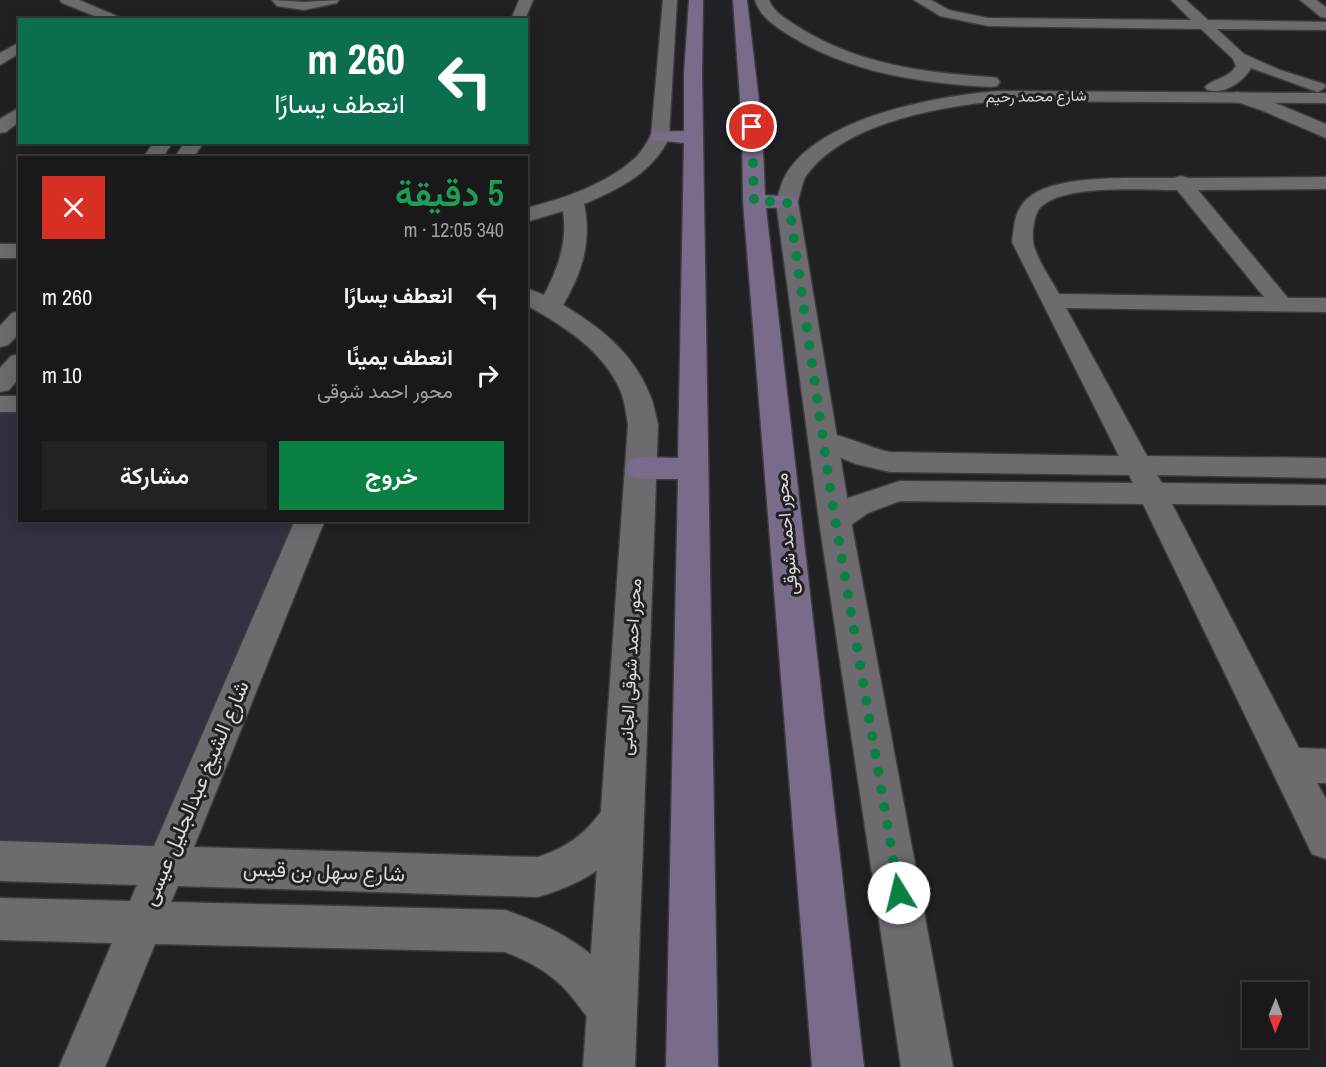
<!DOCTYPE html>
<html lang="ar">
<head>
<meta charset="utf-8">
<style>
  :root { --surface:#19181b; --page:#222124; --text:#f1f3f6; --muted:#9fa0a3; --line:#37373a; --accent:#0b8043 }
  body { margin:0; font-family:"Archivo Narrow",Vazirmatn,sans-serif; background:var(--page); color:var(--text); direction:rtl; height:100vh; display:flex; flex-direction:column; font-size:22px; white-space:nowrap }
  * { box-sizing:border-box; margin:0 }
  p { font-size:20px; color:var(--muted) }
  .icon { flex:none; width:33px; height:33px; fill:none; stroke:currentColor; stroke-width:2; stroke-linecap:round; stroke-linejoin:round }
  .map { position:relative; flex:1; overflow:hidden; direction:ltr }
  .sheet { position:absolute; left:18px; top:156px; width:510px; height:366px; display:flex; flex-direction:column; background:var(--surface); border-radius:0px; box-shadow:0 3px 15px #0003,0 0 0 2px var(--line); direction:rtl }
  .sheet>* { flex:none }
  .hud { position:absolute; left:18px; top:18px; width:510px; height:126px; border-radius:0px; box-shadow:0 3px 15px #0003,0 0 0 2px var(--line); direction:rtl; background:#0b6e4f; color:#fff; overflow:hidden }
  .needle { width:39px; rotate:181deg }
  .controls { position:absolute; left:1242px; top:982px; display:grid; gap:12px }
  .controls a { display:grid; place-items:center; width:66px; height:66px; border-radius:0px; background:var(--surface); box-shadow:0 3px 15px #0003,0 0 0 2px var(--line); font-size:30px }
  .pin { position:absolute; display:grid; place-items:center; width:51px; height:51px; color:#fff; margin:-26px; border:3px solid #fff; border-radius:50%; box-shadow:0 2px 6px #0007 }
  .me { position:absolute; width:66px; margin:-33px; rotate:351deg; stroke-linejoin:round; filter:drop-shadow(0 0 4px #0008) }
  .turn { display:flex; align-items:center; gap:21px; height:126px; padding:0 24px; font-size:27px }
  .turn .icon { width:78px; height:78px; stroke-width:2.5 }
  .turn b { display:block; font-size:42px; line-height:51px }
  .round { display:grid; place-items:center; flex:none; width:63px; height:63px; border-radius:0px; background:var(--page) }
  .summary { display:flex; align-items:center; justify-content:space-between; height:102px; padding:0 24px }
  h1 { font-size:36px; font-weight:600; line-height:45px; color:#1e9e55 }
  .action { display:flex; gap:12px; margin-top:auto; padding:12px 24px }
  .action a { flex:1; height:69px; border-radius:0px; background:var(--accent); color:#fff; font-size:24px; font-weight:600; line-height:69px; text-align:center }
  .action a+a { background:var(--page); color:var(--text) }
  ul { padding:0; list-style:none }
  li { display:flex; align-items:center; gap:18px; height:78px; padding:0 24px }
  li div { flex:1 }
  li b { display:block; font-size:22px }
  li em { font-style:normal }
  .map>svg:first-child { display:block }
</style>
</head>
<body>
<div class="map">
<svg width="1326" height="1067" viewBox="0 0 1326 1067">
  <rect width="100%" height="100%" fill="#212024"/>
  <polygon fill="#362f42" points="0,404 19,404 20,520 310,521 164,866 0,861"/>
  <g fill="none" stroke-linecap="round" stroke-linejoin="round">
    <g stroke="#3c3b3e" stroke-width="3">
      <g id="minor">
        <polygon points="60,0 79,0 126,20 105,20 62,3"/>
        <polygon points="272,0 304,2 339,0 337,3 304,10 277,6"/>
        <polygon points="519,0 533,0 525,20 511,20"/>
        <polygon points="663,0 677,0 669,136 666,140 654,140 651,136"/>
        <path d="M 914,0 L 931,0 L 949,10 L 988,18 L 1191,20 L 1171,0 L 1186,0 L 1208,20 L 1326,22 L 1326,30 L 1217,29 L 1244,54 L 1280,70 L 1324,84 L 1326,87 L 1318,92 L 1312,90 L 1251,68 C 1243,82 1224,95 1207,90 L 1205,87 C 1214,78 1228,79 1236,66 L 1233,59 L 1201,29 L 988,26 L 940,16 Z"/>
        <polygon points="1300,0 1316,0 1326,7 1326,18 1321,17"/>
        <polygon points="20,42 20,53 0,65 0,53"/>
        <polygon points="1237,92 1273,102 1326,124 1326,138 1261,110 1231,100 1229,97 1231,94"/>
        <polygon points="20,107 20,121 6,132 0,133 0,119"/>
        <polygon points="154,142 173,142 162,158 143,158"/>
        <polygon points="185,142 204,142 193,158 174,158"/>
        <path d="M 1181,176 L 1188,178 L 1326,177 L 1326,189 L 1198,190 L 1288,298 L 1326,298 L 1326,312 L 1066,308 L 1147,456 L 1326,458 L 1326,478 L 1157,475 L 1162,483 L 1326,485 L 1326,505 L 1172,504 L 1299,748 L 1326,749 L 1326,783 L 1317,783 L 1326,799 L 1326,859 L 1312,854 L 1143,504 L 900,501 L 868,513 L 845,529 L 835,532 L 825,529 L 820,521 L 825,513 L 848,498 L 900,481 L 1133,483 L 1129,475 L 890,472 L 856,464 L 812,446 L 808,440 L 812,434 C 833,428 868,448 890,452 L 1119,456 L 1012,242 C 1014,228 1014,214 1024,202 C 1049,172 1137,179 1174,178 ZM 1177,190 L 1264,297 L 1059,294 C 1052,281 1034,255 1033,241 C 1032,232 1034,216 1039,209 C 1060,183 1145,190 1177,190 Z"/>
        <polygon points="20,311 20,333 8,345 0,347 0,326 12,313"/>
        <polygon points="20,354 20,377 9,390 0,392 0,368 11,356"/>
        <rect x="0" y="396" width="20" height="16"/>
        <path d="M 295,520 L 325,520 L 194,847 L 538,857 C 559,850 576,841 591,824 C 604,810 603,803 622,795 L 636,801 L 641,814 C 620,863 587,882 538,897 L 178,886 L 171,902 L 505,910 C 560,929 611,956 634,1013 L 628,1029 L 612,1035 C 587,1025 581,1005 562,986 C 546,970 526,960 505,952 L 155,944 L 105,1067 L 59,1067 L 112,943 L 0,940 L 0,898 L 130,901 L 137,885 L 0,881 L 0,841 L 154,846 Z"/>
      </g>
    </g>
    <g stroke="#3c3b3e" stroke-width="3">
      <g id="tertiary">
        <path d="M 755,0 L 769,0 C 774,13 788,20 800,28 C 858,64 924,73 991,77 L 997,78 L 1000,82 L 997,86 L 991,87 C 921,83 849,73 789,35 C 775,26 760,17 755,0 Z"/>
        <path d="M 998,91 L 1326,93 L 1326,103 L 998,101 C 938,107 844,123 806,176 C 802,183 800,194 798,202 L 851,521 L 953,1067 L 901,1067 L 819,521 L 776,202 C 779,194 781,183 785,176 C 818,117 937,96 998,91 Z"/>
        <path d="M 660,130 L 667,132 L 670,136 C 653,173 619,189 584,204 C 592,241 582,273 563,305 C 599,326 633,353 649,393 C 654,403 655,414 658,424 L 635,1067 L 583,1067 L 628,424 C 626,414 625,402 621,392 C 604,351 564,326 526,305 L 526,288 L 544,295 C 558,269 568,241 563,211 L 526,222 L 526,208 C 563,199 606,184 634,159 C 643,151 647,141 653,132 Z"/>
        <rect x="0" y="244" width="20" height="14"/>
      </g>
    </g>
    <g stroke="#3c3b3e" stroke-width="3">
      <g id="secondary">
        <polygon points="689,0 703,0 702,74 718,1067 666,1067 678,479 641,479 630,476 626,468 630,460 641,457 678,458 684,143 653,140 650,136 653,132 684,131 684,74"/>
        <polygon points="733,0 747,0 762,127 765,195 795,197 798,202 795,207 766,208 864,1067 812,1067 743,201 742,127"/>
      </g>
    </g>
    <use href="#minor" fill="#6d6b70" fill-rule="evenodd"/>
    <use href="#tertiary" fill="#6d6b70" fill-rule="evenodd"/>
    <use href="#secondary" fill="#796c8a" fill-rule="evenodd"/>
  </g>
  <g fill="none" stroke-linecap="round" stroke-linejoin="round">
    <polyline stroke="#0b8043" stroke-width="10" stroke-dasharray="0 18" points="752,127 754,201 787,202 791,219 832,501 899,893"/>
  </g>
  <g text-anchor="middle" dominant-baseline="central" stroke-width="6" stroke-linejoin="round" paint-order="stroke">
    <g font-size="15" fill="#d9d8db" stroke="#212024">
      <text transform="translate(1036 96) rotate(-1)">شارع محمد رحيم</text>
    </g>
    <g font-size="18" fill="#d9d8db" stroke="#212024">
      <text transform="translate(786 534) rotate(-95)">محور احمد شوقى</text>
      <text transform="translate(630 667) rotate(-87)">محور احمد شوقى الجانبى</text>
    </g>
    <g font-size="21" fill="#d9d8db" stroke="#212024">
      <text transform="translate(195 793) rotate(-67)">شارع الشيخ عبدالجليل عيسى</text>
      <text transform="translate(324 871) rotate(2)">شارع سهل بن قيس</text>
    </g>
  </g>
</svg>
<div class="controls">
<a><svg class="needle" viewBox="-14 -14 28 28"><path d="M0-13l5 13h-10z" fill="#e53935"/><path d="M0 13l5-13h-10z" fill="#9fa0a3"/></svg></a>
</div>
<div class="pin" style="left:752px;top:127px;background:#d93025"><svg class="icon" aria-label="arrive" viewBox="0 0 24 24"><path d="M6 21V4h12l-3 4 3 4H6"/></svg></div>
<svg class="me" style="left:899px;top:893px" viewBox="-20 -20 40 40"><circle r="19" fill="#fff"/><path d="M0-13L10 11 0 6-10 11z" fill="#0b8043"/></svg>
<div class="hud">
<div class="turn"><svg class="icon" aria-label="left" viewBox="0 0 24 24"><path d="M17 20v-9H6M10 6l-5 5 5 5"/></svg><div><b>260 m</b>انعطف يسارًا</div></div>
</div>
<section class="sheet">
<div class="summary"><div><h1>5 دقيقة</h1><p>340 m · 12:05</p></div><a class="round" style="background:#d93025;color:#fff"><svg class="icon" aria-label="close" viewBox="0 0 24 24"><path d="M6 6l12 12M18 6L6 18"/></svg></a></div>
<ul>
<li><svg class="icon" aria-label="left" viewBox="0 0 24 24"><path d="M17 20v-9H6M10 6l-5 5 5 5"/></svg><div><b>انعطف يسارًا</b></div><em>260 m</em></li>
<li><svg class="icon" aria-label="right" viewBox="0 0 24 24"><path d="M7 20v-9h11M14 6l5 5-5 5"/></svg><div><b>انعطف يمينًا</b><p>محور احمد شوقى</p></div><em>10 m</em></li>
</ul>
<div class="action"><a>خروج</a><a>مشاركة</a></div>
</section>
</div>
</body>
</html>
